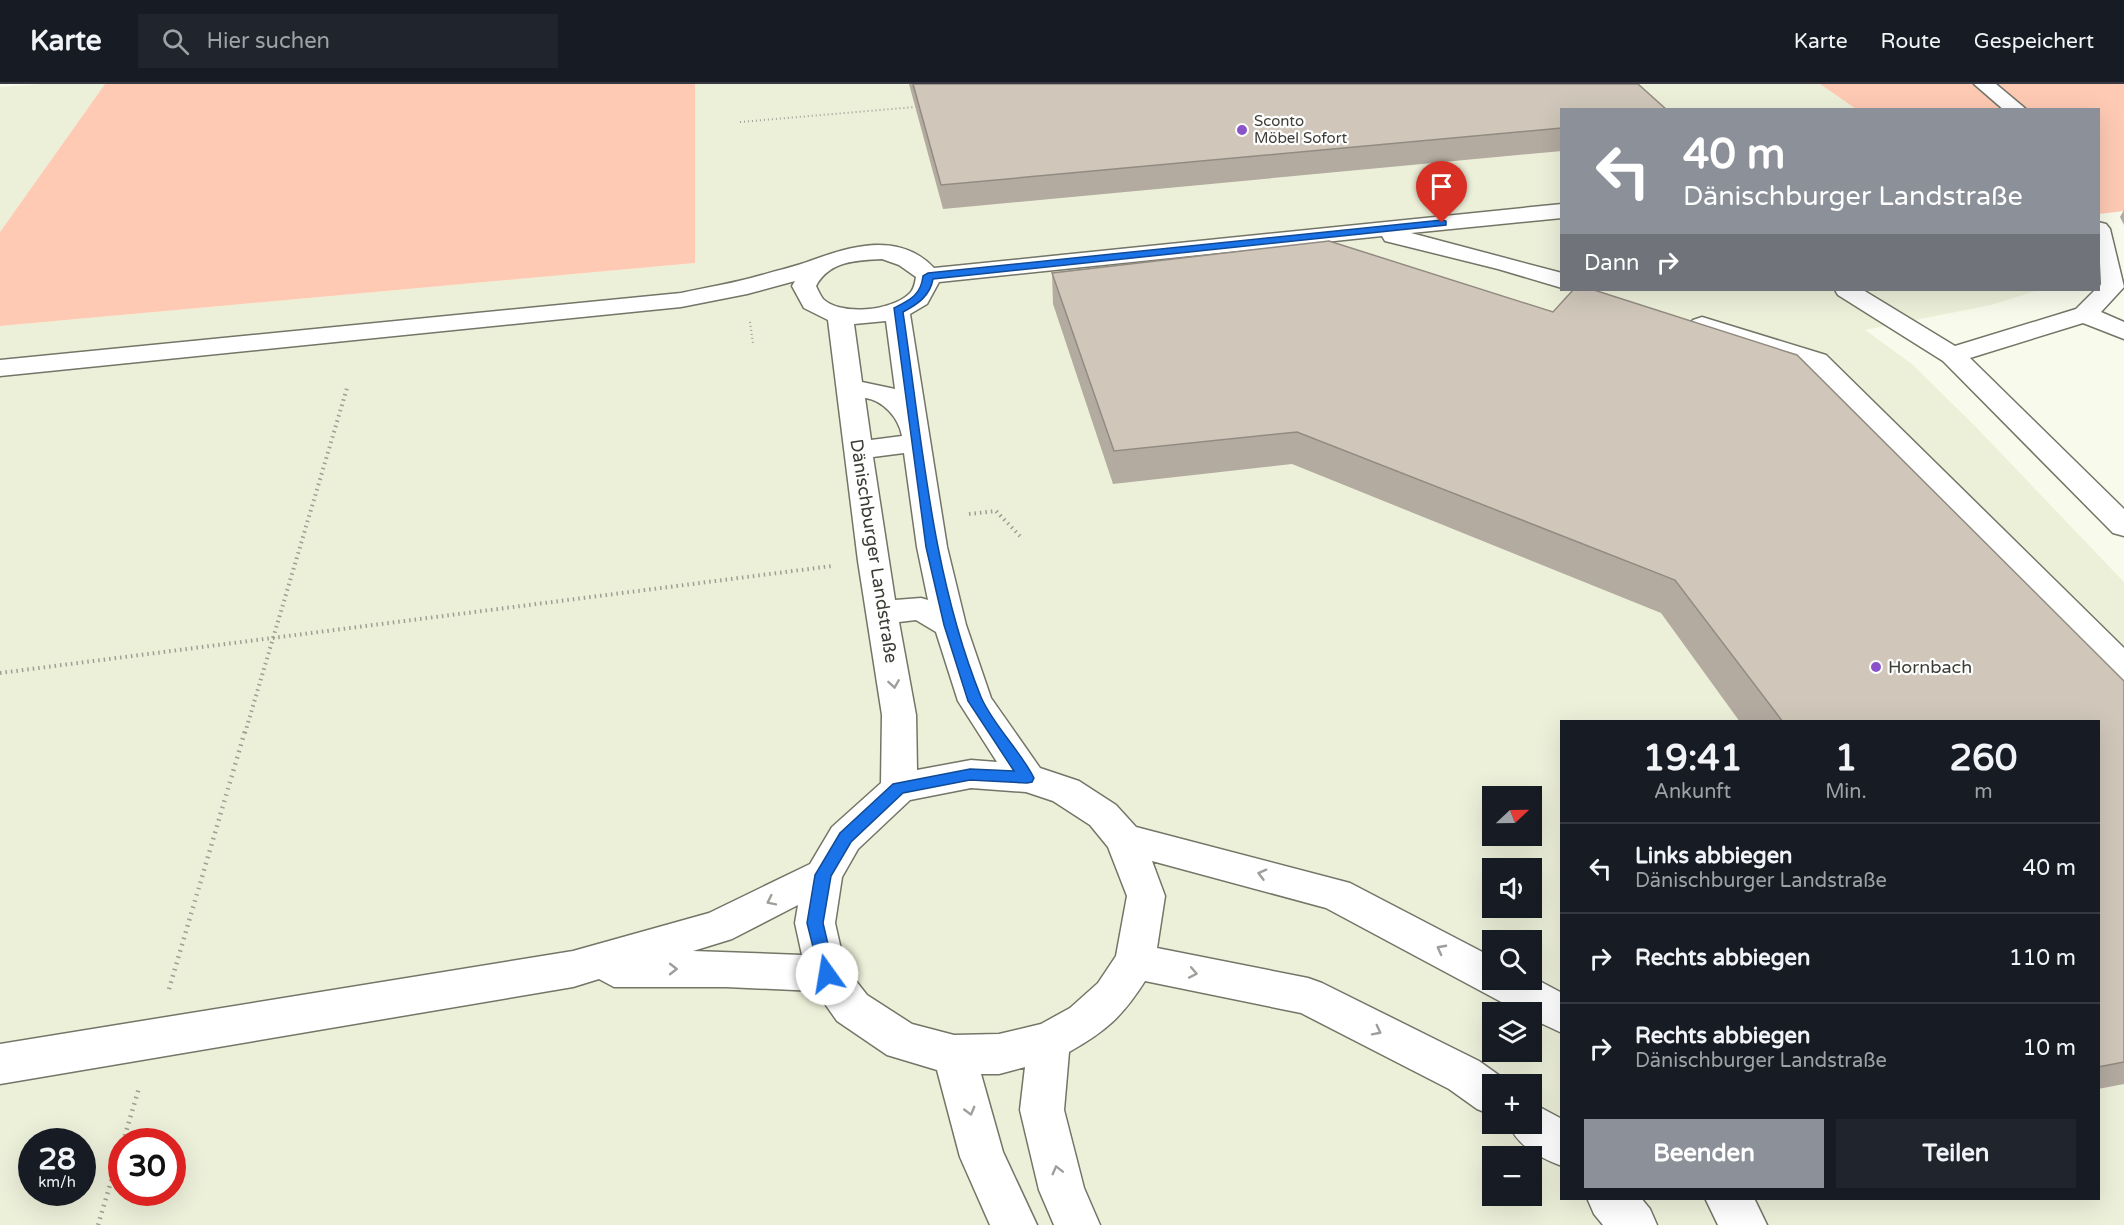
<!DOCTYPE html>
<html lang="de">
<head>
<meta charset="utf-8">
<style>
  :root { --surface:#171b24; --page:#20242c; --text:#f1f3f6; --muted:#9ea1a6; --line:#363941; --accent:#8c9099 }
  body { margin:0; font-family:"Varela Round",sans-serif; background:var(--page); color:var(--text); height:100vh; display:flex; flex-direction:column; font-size:22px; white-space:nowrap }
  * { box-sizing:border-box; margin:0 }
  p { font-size:20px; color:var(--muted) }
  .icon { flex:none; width:33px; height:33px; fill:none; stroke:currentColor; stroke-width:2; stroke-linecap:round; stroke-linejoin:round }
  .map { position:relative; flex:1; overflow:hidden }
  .panel { position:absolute; left:1560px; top:636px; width:540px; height:480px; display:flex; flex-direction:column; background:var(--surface); border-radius:0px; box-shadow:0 6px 24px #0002 }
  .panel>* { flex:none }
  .banner { position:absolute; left:1560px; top:24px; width:540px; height:183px; border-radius:0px; box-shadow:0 6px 24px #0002; background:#8c9099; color:#fff; overflow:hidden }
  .needle { width:39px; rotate:68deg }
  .buttons { position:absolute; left:1482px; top:702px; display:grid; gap:12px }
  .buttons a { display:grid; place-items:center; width:60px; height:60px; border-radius:0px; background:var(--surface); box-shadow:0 6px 24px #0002; font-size:30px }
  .speed { position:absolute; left:18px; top:1044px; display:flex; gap:12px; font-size:30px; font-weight:700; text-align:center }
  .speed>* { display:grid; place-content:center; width:78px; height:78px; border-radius:50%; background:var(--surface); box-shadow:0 6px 24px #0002; line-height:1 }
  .speed small { font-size:15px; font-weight:400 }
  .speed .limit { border:9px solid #d22; background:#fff; color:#111 }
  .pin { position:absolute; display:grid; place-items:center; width:51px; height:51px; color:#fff; margin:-62px -26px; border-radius:50% 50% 50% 0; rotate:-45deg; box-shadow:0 0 6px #0007 }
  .pin .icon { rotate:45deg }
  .me { position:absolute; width:66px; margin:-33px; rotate:347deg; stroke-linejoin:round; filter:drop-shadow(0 0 4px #0008) }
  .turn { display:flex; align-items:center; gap:21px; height:126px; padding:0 24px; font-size:27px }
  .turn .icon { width:78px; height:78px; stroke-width:2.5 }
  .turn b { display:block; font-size:42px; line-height:51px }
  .then { display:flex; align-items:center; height:57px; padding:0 24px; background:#0003; gap:12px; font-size:22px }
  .eta { display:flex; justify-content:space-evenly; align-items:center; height:102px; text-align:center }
  .eta b { font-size:36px; font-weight:800; line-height:42px }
  .button { display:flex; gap:12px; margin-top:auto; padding:12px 24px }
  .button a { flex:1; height:69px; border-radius:0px; background:var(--accent); color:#fff; font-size:24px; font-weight:800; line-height:69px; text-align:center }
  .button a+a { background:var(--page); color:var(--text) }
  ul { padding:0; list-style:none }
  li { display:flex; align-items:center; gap:18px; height:90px; padding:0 24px; border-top:2px solid var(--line) }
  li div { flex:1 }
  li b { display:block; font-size:22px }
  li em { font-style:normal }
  header { display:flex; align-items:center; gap:36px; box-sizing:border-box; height:84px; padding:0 30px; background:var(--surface); border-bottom:2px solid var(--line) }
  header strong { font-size:28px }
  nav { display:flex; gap:33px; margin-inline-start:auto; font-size:21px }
  .search { width:420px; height:54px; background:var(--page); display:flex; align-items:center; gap:15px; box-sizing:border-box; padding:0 21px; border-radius:0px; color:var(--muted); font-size:22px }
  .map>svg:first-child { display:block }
</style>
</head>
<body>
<header>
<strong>Karte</strong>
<div class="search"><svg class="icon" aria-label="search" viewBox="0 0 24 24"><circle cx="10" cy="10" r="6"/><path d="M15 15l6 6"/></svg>Hier suchen</div>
<nav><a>Karte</a><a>Route</a><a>Gespeichert</a></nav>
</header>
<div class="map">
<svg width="2124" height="1141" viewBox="0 0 2124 1141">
  <rect width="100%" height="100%" fill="#f8fbeb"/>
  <g fill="#edf0d9" fill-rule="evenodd">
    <polygon points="40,0 105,0 0,148 0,3"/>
    <path d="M 695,0 L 1820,0 L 1856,25 L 1562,26 L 1562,206 L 2039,206 L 1991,221 L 1865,246 L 1912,280 L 1975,342 L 2124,498 L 2124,1141 L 0,1141 L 0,242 L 695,179 ZM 1562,638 L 2098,638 L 2098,1114 L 1562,1114 ZM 1492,712 L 1532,712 L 1532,752 L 1492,752 ZM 1492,784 L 1532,784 L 1532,824 L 1492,824 ZM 1492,856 L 1532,856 L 1532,896 L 1492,896 ZM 1492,928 L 1532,928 L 1532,968 L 1492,968 ZM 1492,1000 L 1532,1000 L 1532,1040 L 1492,1040 ZM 32,1058 L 82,1058 L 82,1108 L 32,1108 ZM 122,1058 L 172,1058 L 172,1108 L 122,1108 ZM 1492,1072 L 1532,1072 L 1532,1112 L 1492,1112 Z"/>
  </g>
  <g fill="#fecab4">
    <polygon points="105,0 695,0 695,179 0,242 0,148"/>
    <polygon points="1820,0 2124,0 2124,127 2099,130 2098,26 1856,25"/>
  </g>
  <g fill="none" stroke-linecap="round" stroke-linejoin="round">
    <g stroke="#737567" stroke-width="3">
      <g id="minor">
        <polygon points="1974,0 1996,0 2027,26 2004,26"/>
        <path d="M 1562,120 L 1562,134 L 1411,149 L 1562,189 L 1562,204 L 1498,185 L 1385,157 L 1382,152 L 939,198 L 927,220 L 910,230 L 947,463 L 966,541 L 991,614 L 1040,684 L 1079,697 L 1116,721 L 1136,743 L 1350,799 L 1492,873 L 1492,896 L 1532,896 L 1532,893 L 1562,909 L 1562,949 L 1532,935 L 1532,928 L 1520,928 L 1326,824 L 1152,777 L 1165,812 L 1157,864 L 1308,894 L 1322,899 L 1479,977 L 1507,997 L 1509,1000 L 1492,1000 L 1492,1031 L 1477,1025 L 1449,1005 L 1301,929 L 1145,897 C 1122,933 1106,947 1069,968 L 1064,1026 L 1084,1104 L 1100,1141 L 1054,1141 L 1039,1106 L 1020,1026 L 1025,983 L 999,990 L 981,990 L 1003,1068 L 1037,1141 L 990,1141 L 960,1073 L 937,986 L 887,971 L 837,937 L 816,907 L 726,903 L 614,903 L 599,895 L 573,903 L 0,1000 L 0,960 L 573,867 L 709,829 L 810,780 L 832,743 L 881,699 L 882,631 L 858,477 L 828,236 L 804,224 L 792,202 L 795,197 L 747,210 L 681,223 L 0,292 L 0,276 L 681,209 C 708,203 735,199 762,191 C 778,186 794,183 810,177 C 850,162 899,147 934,184 ZM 882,175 L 899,181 L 916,193 C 915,199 914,206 909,210 C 891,227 841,232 823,215 C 820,211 818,206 816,202 C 829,177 857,176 882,175 ZM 886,237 L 895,305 L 862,298 L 854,240 ZM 865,314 C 883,316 899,334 902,352 L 871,356 ZM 904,369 L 917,463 L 928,516 L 921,514 L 895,516 L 873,373 ZM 916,536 L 936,548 L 958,617 L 997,678 L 971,676 L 917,686 L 916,631 L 899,538 ZM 971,704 L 1026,708 L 1053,717 L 1090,741 L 1108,763 L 1127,812 L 1116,872 L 1098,899 L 1070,924 L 1041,940 L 999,950 L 954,951 L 912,940 L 867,911 L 845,883 L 835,839 L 842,793 L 858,765 L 910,716 ZM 798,821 L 795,839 L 802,871 L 693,867 L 732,855 Z"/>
        <polygon points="2098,138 2106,140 2110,145 2124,203 2101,228 2124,238 2124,255 2083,239 1970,274 2124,425 2124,452 2113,449 1943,277 1838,211 1835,206 1863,206 1955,262 2076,225 2095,206 2098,206 2101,200"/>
        <polygon points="1702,233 1826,271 2124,564 2124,596 2112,593 1808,283 1693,246 1689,241 1693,236"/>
        <path d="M 1532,1019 L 1562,1035 L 1562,1082 C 1540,1074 1517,1062 1509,1040 L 1532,1040 Z"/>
        <polygon points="1587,1114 1641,1114 1650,1125 1657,1141 1603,1141 1594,1130"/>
        <polygon points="1705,1114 1754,1114 1767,1141 1718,1141"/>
      </g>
    </g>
    <g stroke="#9d9f94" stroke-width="2" stroke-dasharray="1 3" stroke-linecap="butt">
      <polyline points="740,38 915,23"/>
      <polyline points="750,238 753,260"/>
    </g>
    <g stroke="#9d9f94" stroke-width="4" stroke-dasharray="1.5 4" stroke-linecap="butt">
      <polyline points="969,430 996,427 1020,452"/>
      <polyline points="0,589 832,482"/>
      <polyline points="245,649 347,304"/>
    </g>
    <g stroke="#9d9f94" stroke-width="4.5" stroke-dasharray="1.5 5" stroke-linecap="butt">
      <polyline points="169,905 245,647"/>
      <polyline points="123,1058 139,1004"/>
      <polyline points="98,1141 122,1061"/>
    </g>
    <use href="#minor" fill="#fff" fill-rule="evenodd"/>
  </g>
  <g fill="#b3aba0">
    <polygon points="909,0 1638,0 1562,26 1562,67 943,125"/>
    <polygon points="2124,126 2124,141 2120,133"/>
    <polygon points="1052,189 2124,597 2124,1000 2098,1005 2098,638 1740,638 1661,529 1292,380 1113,400 1053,220"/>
  </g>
  <g fill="#d0c7ba" stroke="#928b82" stroke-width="1.5">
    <polygon points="913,0 1638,0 1667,26 1562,26 1562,44 941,101"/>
    <polygon points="1329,157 1553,228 1573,206 1594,206 1797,271 2124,597 2124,978 2098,983 2098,638 1783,638 1675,496 1297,348 1114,367 1052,189"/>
  </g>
  <defs><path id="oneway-chevron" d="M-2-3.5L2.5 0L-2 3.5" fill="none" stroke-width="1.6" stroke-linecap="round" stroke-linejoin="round" transform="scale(1.5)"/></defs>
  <g stroke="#9e9e9b">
    <use href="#oneway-chevron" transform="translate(894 600) rotate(81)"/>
    <use href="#oneway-chevron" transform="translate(1262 790) rotate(-165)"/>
    <use href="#oneway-chevron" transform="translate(771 817) rotate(154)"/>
    <use href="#oneway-chevron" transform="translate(1441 865) rotate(-152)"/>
    <use href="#oneway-chevron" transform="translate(673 885)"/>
    <use href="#oneway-chevron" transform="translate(1193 889) rotate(11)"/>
    <use href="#oneway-chevron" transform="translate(1377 947) rotate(27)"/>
    <use href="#oneway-chevron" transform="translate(970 1027) rotate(75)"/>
    <use href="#oneway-chevron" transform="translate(1057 1086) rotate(-104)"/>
  </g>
  <path fill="#1a73e8" stroke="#114b97" stroke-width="1.5" d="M 1442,136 L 1446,137 L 1446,141 L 933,195 C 930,212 918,220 903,228 C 922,356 932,492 981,613 C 993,641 1020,666 1034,694 L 1032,698 L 1027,699 L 970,696 L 903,709 L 851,758 L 831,792 L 823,839 L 835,890 L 833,895 L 827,897 L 821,895 L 807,839 L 815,791 L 840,749 L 893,700 L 970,685 L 1014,687 L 968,617 L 944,541 L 926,463 L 894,224 C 910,216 921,211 923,192 L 928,189 Z"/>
  <g fill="#8a53ca" stroke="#fff" stroke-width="2">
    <circle cx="1242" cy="46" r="6"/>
    <circle cx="1876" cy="583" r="6"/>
  </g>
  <g text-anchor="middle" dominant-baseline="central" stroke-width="4.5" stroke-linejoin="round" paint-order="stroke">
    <g font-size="15" fill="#3c3d37" stroke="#fff" text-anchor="start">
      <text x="1254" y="37">Sconto<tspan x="1254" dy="17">Möbel Sofort</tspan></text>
    </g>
    <g font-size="18" fill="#3c3d37" stroke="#fff">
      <text transform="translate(874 467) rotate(81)">Dänischburger Landstraße</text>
    </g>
    <g font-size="18" fill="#3c3d37" stroke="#fff" text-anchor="start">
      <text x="1888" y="583">Hornbach</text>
    </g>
  </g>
</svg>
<div class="buttons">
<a><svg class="needle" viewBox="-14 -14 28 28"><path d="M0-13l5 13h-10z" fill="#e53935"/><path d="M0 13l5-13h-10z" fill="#9ea1a6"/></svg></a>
<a><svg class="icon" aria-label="sound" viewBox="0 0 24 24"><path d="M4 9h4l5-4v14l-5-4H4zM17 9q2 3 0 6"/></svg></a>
<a><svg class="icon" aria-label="search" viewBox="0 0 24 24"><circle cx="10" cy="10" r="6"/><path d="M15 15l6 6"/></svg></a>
<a><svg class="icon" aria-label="layers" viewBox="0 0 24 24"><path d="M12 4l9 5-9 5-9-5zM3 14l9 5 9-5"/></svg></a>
<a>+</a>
<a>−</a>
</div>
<div class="speed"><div>28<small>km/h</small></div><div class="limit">30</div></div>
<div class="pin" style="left:1442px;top:139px;background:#d93025"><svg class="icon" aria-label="arrive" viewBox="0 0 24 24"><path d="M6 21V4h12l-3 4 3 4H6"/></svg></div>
<svg class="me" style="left:827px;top:890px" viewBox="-20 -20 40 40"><circle r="19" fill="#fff"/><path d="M0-13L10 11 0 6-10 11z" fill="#1a73e8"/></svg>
<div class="banner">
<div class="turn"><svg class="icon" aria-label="left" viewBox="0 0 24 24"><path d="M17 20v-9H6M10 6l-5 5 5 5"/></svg><div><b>40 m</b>Dänischburger Landstraße</div></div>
<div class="then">Dann<svg class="icon" aria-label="right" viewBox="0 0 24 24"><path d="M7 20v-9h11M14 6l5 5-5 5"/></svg></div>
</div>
<section class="panel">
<div class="eta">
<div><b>19:41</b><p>Ankunft</p></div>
<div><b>1</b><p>Min.</p></div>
<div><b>260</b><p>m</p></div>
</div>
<ul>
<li><svg class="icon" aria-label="left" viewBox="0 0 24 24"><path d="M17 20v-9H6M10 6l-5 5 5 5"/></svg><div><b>Links abbiegen</b><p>Dänischburger Landstraße</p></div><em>40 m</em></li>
<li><svg class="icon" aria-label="right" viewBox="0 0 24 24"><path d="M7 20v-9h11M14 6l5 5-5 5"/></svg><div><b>Rechts abbiegen</b></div><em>110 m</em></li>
<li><svg class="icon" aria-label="right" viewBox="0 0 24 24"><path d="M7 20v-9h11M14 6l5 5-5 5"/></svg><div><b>Rechts abbiegen</b><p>Dänischburger Landstraße</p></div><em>10 m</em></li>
</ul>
<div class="button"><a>Beenden</a><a>Teilen</a></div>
</section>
</div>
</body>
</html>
